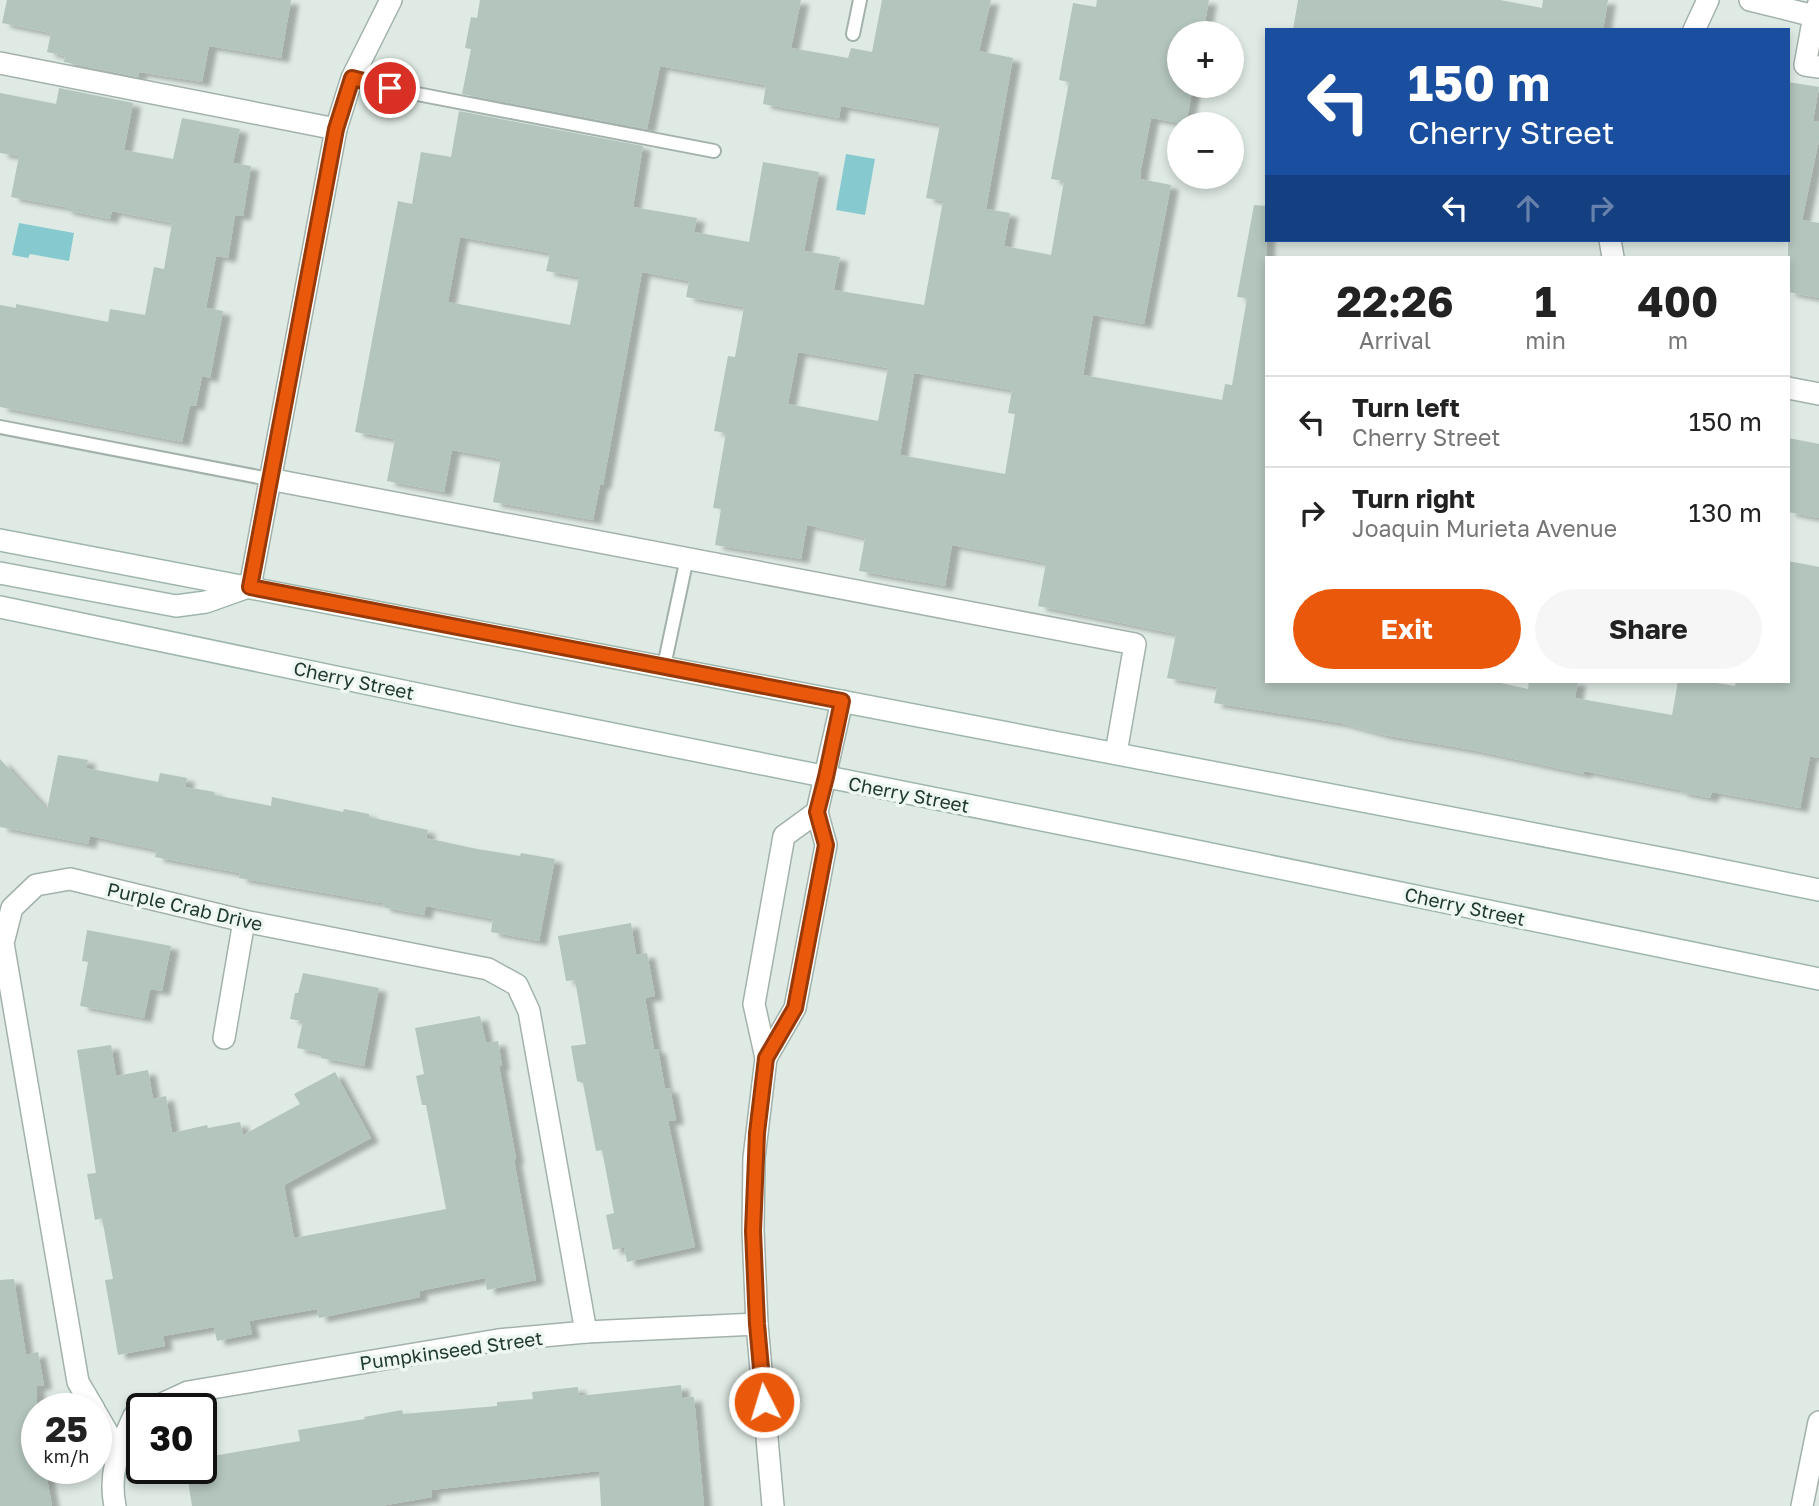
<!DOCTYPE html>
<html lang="en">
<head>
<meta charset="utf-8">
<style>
  :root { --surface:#fff; --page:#f6f6f6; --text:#222; --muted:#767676; --line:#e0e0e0; --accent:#ea580c }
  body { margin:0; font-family:"Golos Text",sans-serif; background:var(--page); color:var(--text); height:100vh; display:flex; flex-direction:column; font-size:26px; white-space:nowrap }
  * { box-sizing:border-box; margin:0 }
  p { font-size:23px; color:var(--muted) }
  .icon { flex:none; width:38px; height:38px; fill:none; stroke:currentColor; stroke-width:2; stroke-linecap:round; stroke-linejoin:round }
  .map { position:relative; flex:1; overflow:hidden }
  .side { position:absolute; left:1265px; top:256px; width:525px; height:427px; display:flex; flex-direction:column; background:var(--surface); border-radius:0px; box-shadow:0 4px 10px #0003 }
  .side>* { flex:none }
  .banner { position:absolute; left:1265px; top:28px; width:525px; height:214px; border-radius:0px; box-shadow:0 4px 10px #0003; background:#1a4fa0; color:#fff; overflow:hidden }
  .fabs { position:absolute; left:1167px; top:21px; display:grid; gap:14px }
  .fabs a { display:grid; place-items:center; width:77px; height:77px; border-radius:50%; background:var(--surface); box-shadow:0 4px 10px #0003; font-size:35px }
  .speed { position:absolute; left:21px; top:1393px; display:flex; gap:14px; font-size:35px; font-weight:700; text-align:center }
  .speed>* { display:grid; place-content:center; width:91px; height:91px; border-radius:50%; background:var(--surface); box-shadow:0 4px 10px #0003; line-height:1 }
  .speed small { font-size:18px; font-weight:400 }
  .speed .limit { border:4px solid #111; border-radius:10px; background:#fff; color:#111 }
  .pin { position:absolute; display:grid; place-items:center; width:60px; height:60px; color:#fff; margin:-30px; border:4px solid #fff; border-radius:50%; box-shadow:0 2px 7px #0007 }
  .me { position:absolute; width:77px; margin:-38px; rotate:355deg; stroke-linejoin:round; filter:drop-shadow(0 0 5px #0008) }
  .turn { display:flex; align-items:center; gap:24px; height:147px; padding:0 28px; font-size:32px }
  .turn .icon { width:91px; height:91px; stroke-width:2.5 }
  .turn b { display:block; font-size:49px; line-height:60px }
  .lanes { display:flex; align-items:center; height:66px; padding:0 28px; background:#0003; justify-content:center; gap:35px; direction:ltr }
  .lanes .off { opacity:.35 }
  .eta { display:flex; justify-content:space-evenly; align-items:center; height:119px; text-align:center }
  .eta b { font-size:42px; font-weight:700; line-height:49px }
  .cta { display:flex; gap:14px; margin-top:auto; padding:14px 28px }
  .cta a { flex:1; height:80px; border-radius:42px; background:var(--accent); color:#fff; font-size:28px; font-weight:700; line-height:80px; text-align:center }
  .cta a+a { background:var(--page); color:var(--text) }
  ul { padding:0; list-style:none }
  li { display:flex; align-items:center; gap:21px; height:91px; padding:0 28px; border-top:2px solid var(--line) }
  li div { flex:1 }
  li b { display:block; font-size:26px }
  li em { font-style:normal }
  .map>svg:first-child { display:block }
</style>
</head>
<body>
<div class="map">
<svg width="1819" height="1506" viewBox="0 0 1819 1506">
  <defs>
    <filter id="shadow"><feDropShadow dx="8" dy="4.5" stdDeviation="2" flood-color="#0004"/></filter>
  </defs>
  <rect width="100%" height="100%" fill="#dfeae4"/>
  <g fill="#86cacf">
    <polygon points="846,154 875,159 865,215 836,210"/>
    <polygon points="19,223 74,233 69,261 30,254 28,258 12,255"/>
  </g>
  <g fill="#b4c5bd" fill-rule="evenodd" filter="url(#shadow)">
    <polygon points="7,0 291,0 281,58 209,46 202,82 139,72 138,77 64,62 65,56 47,52 51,33 2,23"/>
    <path d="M 480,0 L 801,0 L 791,48 L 848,58 L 851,48 L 872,52 L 882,0 L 991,0 L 979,51 L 1013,58 L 986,209 L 1010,213 L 1004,246 L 1051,255 L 1064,181 L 1051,179 L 1069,82 L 1059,80 L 1073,3 L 1096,7 L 1097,0 L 1209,0 L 1203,33 L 1180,33 L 1180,86 L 1193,86 L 1186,124 L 1151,118 L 1141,169 L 1140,179 L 1171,185 L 1144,324 L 1093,315 L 1083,375 L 1222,400 L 1225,384 L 1232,385 L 1247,298 L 1237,297 L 1254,205 L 1267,206 L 1267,681 L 1491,681 L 1528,689 L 1529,681 L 1578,681 L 1575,698 L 1672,715 L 1678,681 L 1703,681 L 1735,686 L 1736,681 L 1788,681 L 1788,561 L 1819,567 L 1819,758 L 1810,756 L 1800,808 L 1712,792 L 1710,798 L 1680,792 L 1680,790 L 1584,771 L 1584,774 L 1473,750 L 1384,735 L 1341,723 L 1214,703 L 1217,687 L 1167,678 L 1176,634 L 1038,606 L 1046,563 L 952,545 L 945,586 L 859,571 L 865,538 L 807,525 L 801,559 L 715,545 L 721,509 L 713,508 L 726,433 L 714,431 L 728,356 L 735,357 L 744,307 L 686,297 L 689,281 L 642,272 L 603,485 L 600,485 L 593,520 L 493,502 L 501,459 L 452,450 L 444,492 L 387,481 L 395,439 L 355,432 L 398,201 L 412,204 L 421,152 L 451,157 L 459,111 L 643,146 L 633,207 L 697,218 L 694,232 L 749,242 L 763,162 L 819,172 L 804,251 L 840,257 L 834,290 L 924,305 L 943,201 L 926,198 L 940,124 L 841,106 L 839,118 L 763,104 L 766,85 L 660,66 L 647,129 L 462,94 L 471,49 L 465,48 L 471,17 L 477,18 ZM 460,237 L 550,253 L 546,271 L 579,277 L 570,325 L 448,302 ZM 798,352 L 888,368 L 878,421 L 788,404 ZM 914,373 L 1012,390 L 1008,413 L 1015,414 L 1005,474 L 900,455 Z"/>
    <polygon points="1298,0 1500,0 1542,8 1543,0 1608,0 1603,30 1293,30"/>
    <polygon points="1788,82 1819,87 1813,121 1819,122 1819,140 1802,220 1819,223 1819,298 1788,292"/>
    <polygon points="59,88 133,103 124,150 173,159 182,118 240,129 233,163 251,166 243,216 235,215 228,258 216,256 206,308 223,311 210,378 202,376 196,406 190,405 182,442 0,407 0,305 16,308 16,304 108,322 110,309 145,315 154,267 164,269 172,223 112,211 110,219 65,210 65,207 11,197 19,156 0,153 0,93 56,104"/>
    <polygon points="1788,438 1819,444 1819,518 1788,512"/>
    <polygon points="58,755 88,760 86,768 158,782 160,773 187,778 185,787 215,792 214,795 271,806 272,797 343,812 344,809 369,814 369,817 428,830 426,838 477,849 520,856 521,853 555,859 539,941 491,932 493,919 426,906 424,915 383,907 382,903 239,878 240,873 155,857 157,850 90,836 88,844 0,827 0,759 47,810"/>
    <polygon points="631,923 636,955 647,953 655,996 645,998 654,1049 658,1049 665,1089 670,1088 676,1120 668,1121 695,1247 627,1262 624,1247 613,1250 606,1215 614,1213 602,1150 596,1151 583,1083 577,1081 571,1046 586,1044 575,980 566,981 558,936"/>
    <polygon points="87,930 171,946 162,991 150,989 144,1018 80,1006 88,962 82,961"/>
    <polygon points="303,973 379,988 364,1066 321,1058 321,1053 297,1048 303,1021 290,1019 295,993 298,993"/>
    <polygon points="480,1016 486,1043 498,1041 502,1066 499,1066 516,1159 514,1160 536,1280 487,1290 485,1278 419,1291 420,1297 319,1318 317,1309 249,1321 252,1334 217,1341 214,1327 163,1336 165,1346 118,1355 105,1280 113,1279 102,1218 95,1220 87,1174 96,1173 77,1050 111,1045 116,1076 148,1070 153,1099 166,1096 172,1133 207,1125 208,1128 240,1122 243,1135 300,1104 294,1094 335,1072 371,1138 284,1185 294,1238 446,1209 426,1105 422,1105 416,1076 424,1074 415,1028"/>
    <polygon points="14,1279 26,1355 38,1352 44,1385 37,1386 37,1468 45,1468 52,1506 0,1506 0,1280"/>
    <polygon points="681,1385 682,1398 694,1397 704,1506 601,1506 599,1471 431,1490 432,1497 381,1506 192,1506 186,1468 201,1468 201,1458 300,1441 298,1430 365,1419 364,1417 402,1410 403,1414 497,1406 497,1402 533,1399 532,1392 578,1387 579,1396"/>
  </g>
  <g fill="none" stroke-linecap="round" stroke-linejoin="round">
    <g stroke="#a2b2ab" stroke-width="16">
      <g id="service">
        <polyline points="853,34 860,0"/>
        <polyline points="352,78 407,92 714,151"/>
        <polyline points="0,427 269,479"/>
        <polyline points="664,666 687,558"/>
      </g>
    </g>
    <g stroke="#a2b2ab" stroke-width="24">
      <g id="minor">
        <polyline points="1750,0 1814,16"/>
        <polyline points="1819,3 1814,16 1805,65 1819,67"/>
        <polyline points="1694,30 1708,0"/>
        <polyline points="0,63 336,129"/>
        <polyline points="1610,240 1613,257"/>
        <polyline points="1788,388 1819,394"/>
        <polyline points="269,479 1135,644 1116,753"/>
        <polyline points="250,587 336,129 352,78 391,0"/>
        <polyline points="224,1038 244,921"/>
        <polyline points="766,1058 795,1008 826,845 817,812 842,701"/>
        <polyline points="94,1409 78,1382 3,943 12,908 36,885 70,879 244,921 488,969 517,985 529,1011 586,1332"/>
        <polyline points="151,1409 188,1392 498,1340 586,1332 757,1324"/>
        <polyline points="96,1413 118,1451"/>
        <path d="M 115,1506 C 108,1471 120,1447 134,1416 L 142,1413"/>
        <polyline points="773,1506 757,1324 753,1231 754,1158 766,1058 754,1004 784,836 817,812"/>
        <polyline points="1802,1506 1819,1422"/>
      </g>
    </g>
    <g stroke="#9eb6ab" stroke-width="24">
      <g id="secondary">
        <polyline points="0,540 1681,862 1819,890"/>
        <polyline points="0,573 176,606 206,602 248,587"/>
        <polyline points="0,607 518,715 1177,847 1819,979"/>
      </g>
    </g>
    <use href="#service" stroke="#fff" stroke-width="12"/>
    <use href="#minor" stroke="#fff" stroke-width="21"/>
    <use href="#secondary" stroke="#fff" stroke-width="21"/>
  </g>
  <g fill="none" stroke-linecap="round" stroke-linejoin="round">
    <g stroke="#983908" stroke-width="18">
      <polyline id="route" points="390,88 352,78 336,129 250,587 842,701 826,777 817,812 826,845 795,1008 766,1058 757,1133 753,1231 757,1324 764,1402"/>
    </g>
    <use href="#route" stroke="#ea580c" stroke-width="12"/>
  </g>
  <g text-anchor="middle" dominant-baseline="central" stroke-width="7" stroke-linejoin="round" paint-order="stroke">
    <g font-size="19" fill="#203a31" stroke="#eff7f2">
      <text transform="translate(354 680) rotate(12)">Cherry Street</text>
      <text transform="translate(909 794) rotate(11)">Cherry Street</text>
      <text transform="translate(185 906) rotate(13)">Purple Crab Drive</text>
      <text transform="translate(1465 906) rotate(12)">Cherry Street</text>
      <text transform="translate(451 1350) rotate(-8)">Pumpkinseed Street</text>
    </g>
  </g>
</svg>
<div class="fabs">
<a>+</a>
<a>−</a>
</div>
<div class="speed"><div>25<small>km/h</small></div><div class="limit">30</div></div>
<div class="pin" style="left:390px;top:88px;background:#d93025"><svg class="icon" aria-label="arrive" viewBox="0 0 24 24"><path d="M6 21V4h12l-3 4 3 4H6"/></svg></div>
<svg class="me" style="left:764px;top:1402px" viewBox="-20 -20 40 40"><circle r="17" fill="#ea580c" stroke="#fff" stroke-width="3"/><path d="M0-11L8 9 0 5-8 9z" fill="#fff"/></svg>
<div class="banner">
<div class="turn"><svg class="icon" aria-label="left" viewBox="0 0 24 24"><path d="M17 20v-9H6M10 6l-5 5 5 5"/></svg><div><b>150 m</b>Cherry Street</div></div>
<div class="lanes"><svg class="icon" aria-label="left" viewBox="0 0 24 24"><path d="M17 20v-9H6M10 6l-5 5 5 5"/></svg><svg class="icon off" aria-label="ahead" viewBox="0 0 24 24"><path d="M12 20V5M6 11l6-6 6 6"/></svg><svg class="icon off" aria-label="right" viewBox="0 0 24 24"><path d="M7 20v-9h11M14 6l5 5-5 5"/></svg></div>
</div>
<section class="side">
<div class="eta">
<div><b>22:26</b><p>Arrival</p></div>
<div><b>1</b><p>min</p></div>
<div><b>400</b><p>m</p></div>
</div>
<ul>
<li><svg class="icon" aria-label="left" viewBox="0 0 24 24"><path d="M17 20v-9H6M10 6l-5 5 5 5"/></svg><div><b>Turn left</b><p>Cherry Street</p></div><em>150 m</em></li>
<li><svg class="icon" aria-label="right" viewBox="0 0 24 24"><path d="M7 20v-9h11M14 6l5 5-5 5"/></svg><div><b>Turn right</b><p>Joaquin Murieta Avenue</p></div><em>130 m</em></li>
</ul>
<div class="cta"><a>Exit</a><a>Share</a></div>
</section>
</div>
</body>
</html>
